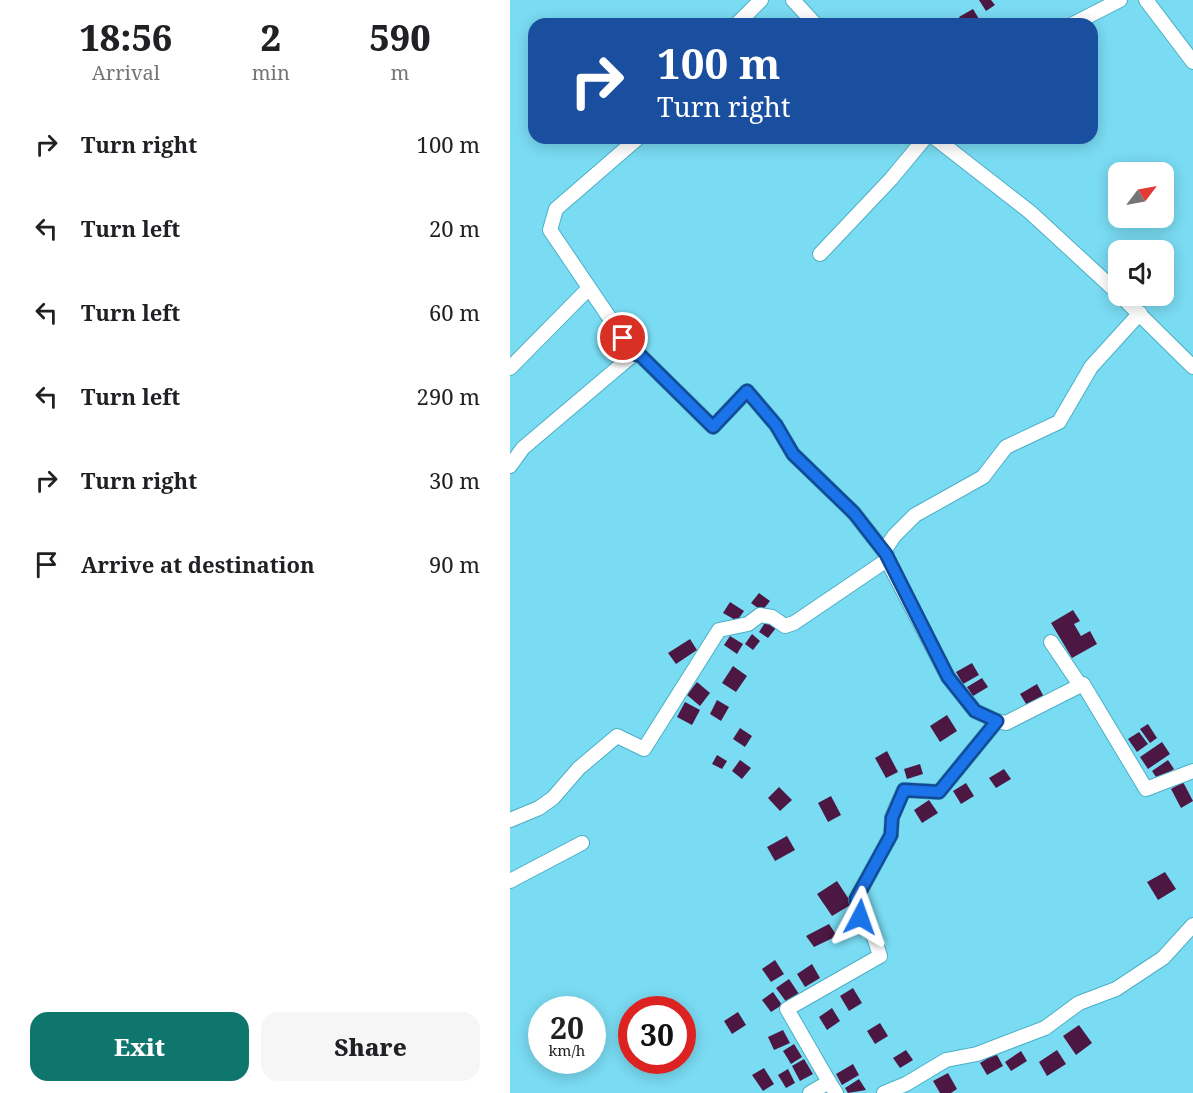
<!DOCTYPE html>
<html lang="en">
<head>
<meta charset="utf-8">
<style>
  :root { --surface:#fff; --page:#f6f6f6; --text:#202124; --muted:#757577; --accent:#0f766e }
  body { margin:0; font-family:"Noto Serif",serif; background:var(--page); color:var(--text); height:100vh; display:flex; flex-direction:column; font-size:22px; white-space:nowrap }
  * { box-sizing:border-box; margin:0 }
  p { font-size:20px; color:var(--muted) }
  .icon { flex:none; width:33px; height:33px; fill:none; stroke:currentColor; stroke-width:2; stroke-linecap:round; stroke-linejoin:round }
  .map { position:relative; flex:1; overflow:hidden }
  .drawer { display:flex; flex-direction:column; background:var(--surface); width:510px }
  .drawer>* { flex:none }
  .top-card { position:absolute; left:18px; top:18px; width:570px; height:126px; border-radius:18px; box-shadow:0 3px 15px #0003; background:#1a4fa0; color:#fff; overflow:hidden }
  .needle { width:39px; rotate:58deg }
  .tools { position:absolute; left:598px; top:162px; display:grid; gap:12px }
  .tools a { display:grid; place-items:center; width:66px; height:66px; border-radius:12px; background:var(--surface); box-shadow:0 3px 15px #0003; font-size:30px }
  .speed { position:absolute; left:18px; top:996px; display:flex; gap:12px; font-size:30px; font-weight:700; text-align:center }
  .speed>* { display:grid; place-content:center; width:78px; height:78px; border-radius:50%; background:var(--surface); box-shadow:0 3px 15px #0003; line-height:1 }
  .speed small { font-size:15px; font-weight:400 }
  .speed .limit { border:9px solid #d22; background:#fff; color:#111 }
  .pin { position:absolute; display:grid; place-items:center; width:51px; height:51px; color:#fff; margin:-26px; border:3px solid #fff; border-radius:50%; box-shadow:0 2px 6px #0007 }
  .me { position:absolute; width:66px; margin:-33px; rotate:4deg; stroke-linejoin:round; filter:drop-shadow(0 0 4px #0008) }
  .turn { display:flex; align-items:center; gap:21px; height:126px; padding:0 30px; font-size:27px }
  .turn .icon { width:78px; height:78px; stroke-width:2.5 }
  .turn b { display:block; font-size:42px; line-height:51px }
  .eta { display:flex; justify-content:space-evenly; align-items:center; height:102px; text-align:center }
  .eta b { font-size:36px; font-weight:800; line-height:42px }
  .primary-button { display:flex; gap:12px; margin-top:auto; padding:12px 30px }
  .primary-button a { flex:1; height:69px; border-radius:18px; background:var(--accent); color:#fff; font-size:24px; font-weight:800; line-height:69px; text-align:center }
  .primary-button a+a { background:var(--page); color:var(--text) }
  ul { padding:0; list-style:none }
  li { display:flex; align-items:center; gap:18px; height:84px; padding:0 30px }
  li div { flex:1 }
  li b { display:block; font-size:22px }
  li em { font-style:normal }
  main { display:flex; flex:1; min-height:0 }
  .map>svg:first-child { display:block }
</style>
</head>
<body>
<main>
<section class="drawer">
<div class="eta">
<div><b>18:56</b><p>Arrival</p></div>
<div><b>2</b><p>min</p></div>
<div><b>590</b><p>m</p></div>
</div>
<ul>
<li><svg class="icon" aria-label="right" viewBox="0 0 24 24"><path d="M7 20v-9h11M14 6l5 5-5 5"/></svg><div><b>Turn right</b></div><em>100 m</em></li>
<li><svg class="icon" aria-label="left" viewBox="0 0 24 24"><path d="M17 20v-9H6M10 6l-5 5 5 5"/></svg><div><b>Turn left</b></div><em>20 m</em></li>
<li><svg class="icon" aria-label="left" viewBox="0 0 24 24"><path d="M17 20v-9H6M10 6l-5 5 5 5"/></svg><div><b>Turn left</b></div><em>60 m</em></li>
<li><svg class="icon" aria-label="left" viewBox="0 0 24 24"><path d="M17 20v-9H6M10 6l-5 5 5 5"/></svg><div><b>Turn left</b></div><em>290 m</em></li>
<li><svg class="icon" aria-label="right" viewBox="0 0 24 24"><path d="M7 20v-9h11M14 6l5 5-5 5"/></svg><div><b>Turn right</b></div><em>30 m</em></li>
<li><svg class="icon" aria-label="arrive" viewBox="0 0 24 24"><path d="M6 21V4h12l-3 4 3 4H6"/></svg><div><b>Arrive at destination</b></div><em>90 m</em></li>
</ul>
<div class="primary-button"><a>Exit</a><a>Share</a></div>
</section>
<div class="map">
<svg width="683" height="1093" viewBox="0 0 683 1093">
  <rect width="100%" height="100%" fill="#7adcf3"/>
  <g fill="#4c1843">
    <polygon points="469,0 481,0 485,5 476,11"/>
    <polygon points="463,9 472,24 453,24 449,17"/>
    <polygon points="249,593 260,601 252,611 241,603"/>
    <polygon points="220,602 234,611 227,621 213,613"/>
    <polygon points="563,610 570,621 564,624 571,636 580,631 587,644 562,658 541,623"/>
    <polygon points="256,621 266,628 258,638 249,632"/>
    <polygon points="242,634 250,641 243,650 235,644"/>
    <polygon points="220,636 233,644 227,654 214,645"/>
    <polygon points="180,639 187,650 166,664 158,653"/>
    <polygon points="462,663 469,675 453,684 446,672"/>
    <polygon points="223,666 237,676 226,692 212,683"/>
    <polygon points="472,678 478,687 463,696 457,687"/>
    <polygon points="187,682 200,693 190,706 177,695"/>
    <polygon points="527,684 534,697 518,707 510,694"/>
    <polygon points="207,700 219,707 211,721 200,714"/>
    <polygon points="175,702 190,710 182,725 167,717"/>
    <polygon points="437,715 447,731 430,742 420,726"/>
    <polygon points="638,724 647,738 640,743 630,729"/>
    <polygon points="230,728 242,736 235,747 223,739"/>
    <polygon points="629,732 638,744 627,752 618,739"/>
    <polygon points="652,742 660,754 638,769 630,757"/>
    <polygon points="377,751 388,772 376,778 365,758"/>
    <polygon points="207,755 217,761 212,769 202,764"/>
    <polygon points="230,760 241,768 232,779 222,771"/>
    <polygon points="658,760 664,769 648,780 642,771"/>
    <polygon points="410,764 413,774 397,779 394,769"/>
    <polygon points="494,769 501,779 486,788 479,778"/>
    <polygon points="673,782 683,801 671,808 661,789"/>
    <polygon points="456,783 464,796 451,804 443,791"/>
    <polygon points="269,787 282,800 270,811 258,798"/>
    <polygon points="321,796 331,815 318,822 308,803"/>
    <polygon points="419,800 428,813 412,823 404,810"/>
    <polygon points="277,836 285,850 265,861 257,847"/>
    <polygon points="655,872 666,889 648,900 637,882"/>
    <polygon points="327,881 342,904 322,916 307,894"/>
    <polygon points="319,924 327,936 304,947 296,936"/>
    <polygon points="265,960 274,974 261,982 252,969"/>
    <polygon points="302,964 310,978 295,987 287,974"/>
    <polygon points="279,979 289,994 277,1003 266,988"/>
    <polygon points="343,988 352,1003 339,1011 330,996"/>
    <polygon points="263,992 272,1005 261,1012 252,1000"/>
    <polygon points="322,1008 330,1021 317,1030 309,1017"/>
    <polygon points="228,1012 236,1025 222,1034 214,1021"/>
    <polygon points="370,1023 378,1036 365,1044 357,1031"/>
    <polygon points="569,1025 582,1043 566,1055 553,1036"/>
    <polygon points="273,1030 280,1043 264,1050 258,1037"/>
    <polygon points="284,1044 292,1057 281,1064 273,1051"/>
    <polygon points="396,1050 403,1060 390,1068 383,1058"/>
    <polygon points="547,1050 556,1064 537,1076 529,1062"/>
    <polygon points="511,1051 517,1061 501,1071 495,1062"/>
    <polygon points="486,1053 493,1066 477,1075 470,1063"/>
    <polygon points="294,1059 303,1074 290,1081 282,1066"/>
    <polygon points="343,1064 349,1075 332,1085 326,1074"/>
    <polygon points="254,1068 264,1084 253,1091 242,1075"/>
    <polygon points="278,1069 285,1083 276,1088 268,1075"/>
    <polygon points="438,1073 447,1089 441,1093 430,1093 423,1081"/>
    <polygon points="349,1079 356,1090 338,1093 335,1088"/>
  </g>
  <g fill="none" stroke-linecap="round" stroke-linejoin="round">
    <g stroke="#4bafc5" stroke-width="16">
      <g id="minor">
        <polyline points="283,0 305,24"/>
        <polyline points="636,0 683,62"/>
        <polyline points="227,24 251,0"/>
        <polyline points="563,24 610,0"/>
        <polyline points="425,138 520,212 609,294"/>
        <polyline points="310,254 381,179 415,138"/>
        <polyline points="611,296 683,367"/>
        <polyline points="124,354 131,356 203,427 237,391 266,425 283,454 344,513 376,554"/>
        <polyline points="0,368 79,288"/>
        <polyline points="0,466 13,448 124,354 40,230 46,209 128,138"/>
        <polyline points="541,642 570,685"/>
        <polyline points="487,721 496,723 573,684 636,789 683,771"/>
        <polyline points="0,820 29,808 43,798 69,768 107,736 134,749 209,630 238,624 250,615 262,617 275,626 284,623 377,560 376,548 384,536 405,515 473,477 496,447 549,422 581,367 630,313"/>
        <polyline points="0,881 72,843"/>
        <polyline points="319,1082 277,1009 370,956 364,937 350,917 346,899 381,835 382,817 394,790 429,792 487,721 465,711 438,677 377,560"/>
        <polyline points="300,1093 319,1082 326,1093"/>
        <polyline points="374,1093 396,1084 436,1060 467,1054 535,1028 569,1003 606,989 653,958 683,925"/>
      </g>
    </g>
    <use href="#minor" stroke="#fff" stroke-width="14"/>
  </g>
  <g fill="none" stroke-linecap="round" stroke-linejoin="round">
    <g stroke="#114b97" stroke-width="15">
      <polyline id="route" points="113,338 124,354 131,356 203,427 237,391 266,425 283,454 344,513 376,554 438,677 465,711 487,721 429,792 394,790 382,818 381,835 346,899 350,917"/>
    </g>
    <use href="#route" stroke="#1a73e8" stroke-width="10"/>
  </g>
</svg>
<div class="tools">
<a><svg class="needle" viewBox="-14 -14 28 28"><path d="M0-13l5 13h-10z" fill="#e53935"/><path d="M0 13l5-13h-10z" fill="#757577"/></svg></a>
<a><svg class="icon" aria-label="sound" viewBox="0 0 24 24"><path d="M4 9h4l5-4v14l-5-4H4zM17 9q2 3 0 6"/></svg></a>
</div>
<div class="speed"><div>20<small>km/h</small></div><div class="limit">30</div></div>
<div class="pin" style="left:113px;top:338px;background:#d93025"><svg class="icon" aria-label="arrive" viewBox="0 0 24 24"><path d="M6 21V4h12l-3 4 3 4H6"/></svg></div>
<svg class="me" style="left:350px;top:917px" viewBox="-20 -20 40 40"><path d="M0-17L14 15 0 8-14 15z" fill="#1a73e8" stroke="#fff" stroke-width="4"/></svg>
<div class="top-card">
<div class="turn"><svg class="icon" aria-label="right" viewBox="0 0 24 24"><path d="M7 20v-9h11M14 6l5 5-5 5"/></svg><div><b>100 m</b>Turn right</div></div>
</div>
</div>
</main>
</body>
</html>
